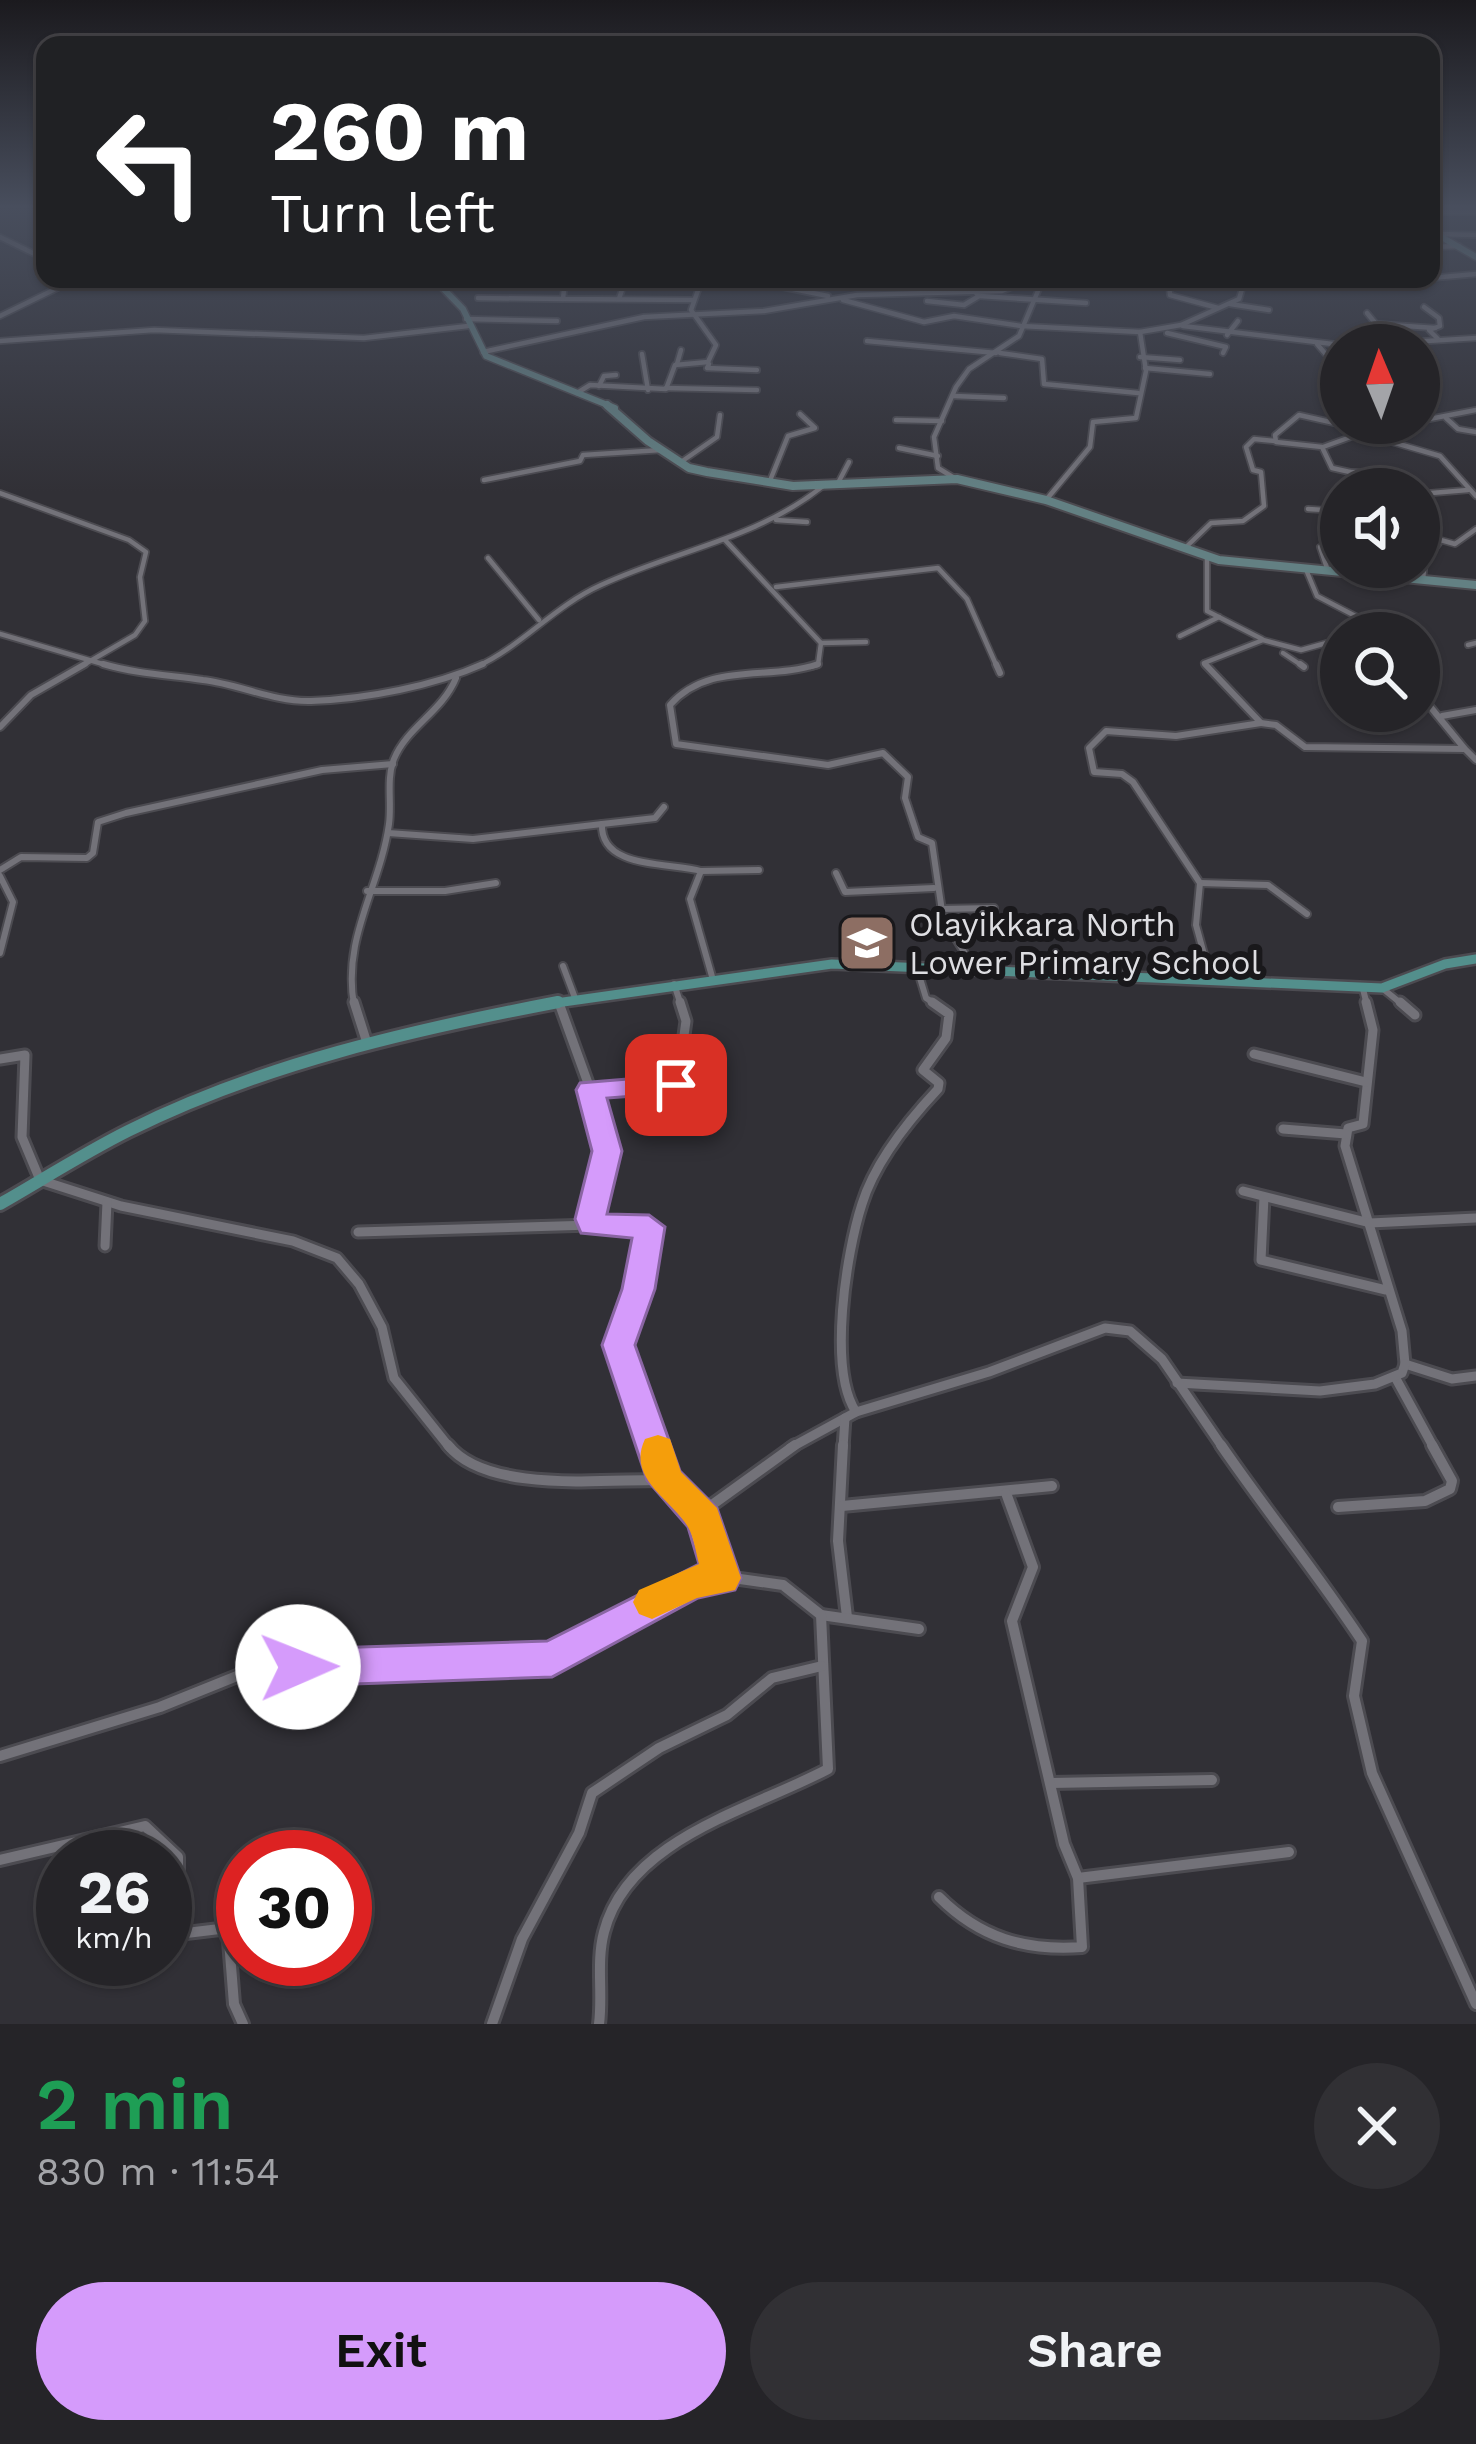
<!DOCTYPE html>
<html lang="en">
<head>
<meta charset="utf-8">
<style>
  :root { --surface:#252428; --page:#313034; --text:#f1f3f6; --muted:#a3a4a8; --line:#424145; --accent:#d59bfb }
  body { margin:0; font-family:"Work Sans",sans-serif; background:var(--page); color:var(--text); height:100vh; display:flex; flex-direction:column; font-size:45px; white-space:nowrap }
  * { box-sizing:border-box; margin:0 }
  p { font-size:39px; color:var(--muted) }
  .icon { flex:none; width:66px; height:66px; fill:none; stroke:currentColor; stroke-width:2; stroke-linecap:round; stroke-linejoin:round }
  .map { position:relative; height:2024px; overflow:hidden }
  .sheet { display:flex; flex-direction:column; background:var(--surface); flex:1 }
  .sheet>* { flex:none }
  .banner { position:absolute; left:36px; top:36px; width:1404px; height:252px; border-radius:24px; box-shadow:0 3px 9px #0004,0 0 0 3px var(--line); background:#202124; color:#fff; overflow:hidden }
  .needle { width:78px; rotate:358deg }
  .tools { position:absolute; left:1320px; top:324px; display:grid; gap:24px }
  .tools a { display:grid; place-items:center; width:120px; height:120px; border-radius:50%; background:var(--surface); box-shadow:0 3px 9px #0004,0 0 0 3px var(--line); font-size:60px }
  .speed { position:absolute; left:36px; top:1830px; display:flex; gap:24px; font-size:60px; font-weight:700; text-align:center }
  .speed>* { display:grid; place-content:center; width:156px; height:156px; border-radius:50%; background:var(--surface); box-shadow:0 3px 9px #0004,0 0 0 3px var(--line); line-height:1 }
  .speed small { font-size:30px; font-weight:400 }
  .speed .limit { border:18px solid #d22; background:#fff; color:#111 }
  .pin { position:absolute; display:grid; place-items:center; width:102px; height:102px; color:#fff; margin:-51px; border-radius:24px; box-shadow:0 6px 18px #0006 }
  .me { position:absolute; width:132px; margin:-66px; rotate:89deg; stroke-linejoin:round; filter:drop-shadow(0 0 9px #0008) }
  .turn { display:flex; align-items:center; gap:42px; height:252px; padding:0 36px; font-size:54px }
  .turn .icon { width:156px; height:156px; stroke-width:2.5 }
  .turn b { display:block; font-size:84px; line-height:102px }
  .round { display:grid; place-items:center; flex:none; width:126px; height:126px; border-radius:63px; background:var(--page) }
  .summary { display:flex; align-items:center; justify-content:space-between; height:204px; padding:0 36px }
  h1 { font-size:72px; font-weight:600; line-height:90px; color:#1e9e55 }
  .cta { display:flex; gap:24px; margin-top:auto; padding:24px 36px }
  .cta a { flex:1; height:138px; border-radius:72px; background:var(--accent); color:#111; font-size:48px; font-weight:600; line-height:138px; text-align:center }
  .cta a+a { background:var(--page); color:var(--text) }
  .map>svg:first-child { display:block }
</style>
</head>
<body>
<div class="map">
<svg width="1476" height="2024" viewBox="0 0 1476 2024">
  <rect width="100%" height="100%" fill="#313036"/>
  <g fill="none" stroke-linecap="round" stroke-linejoin="round">
    <g stroke="#4c4b51" stroke-width="8">
      <g id="minor-far3">
        <polyline points="1431,212 1476,212"/>
        <polyline points="1439,234 1476,235"/>
        <polyline points="0,237 45,259"/>
        <polyline points="1431,247 1459,246"/>
        <polyline points="1431,278 1476,274"/>
        <polyline points="565,279 563,299 693,300"/>
        <polyline points="743,279 828,296"/>
        <polyline points="1246,282 1307,281"/>
        <polyline points="1169,283 1170,295 1218,308"/>
        <polyline points="1196,285 1246,285"/>
        <polyline points="441,286 518,279"/>
        <polyline points="980,296 1086,303"/>
        <polyline points="478,298 563,299"/>
        <polyline points="619,299 625,280 700,282"/>
        <polyline points="843,300 924,322 954,316 1021,326 1140,332 1181,325 1239,299 1245,279"/>
        <polyline points="927,301 964,305 979,296 974,291 978,279"/>
        <polyline points="1230,304 1269,310"/>
        <polyline points="0,316 76,279"/>
        <polyline points="466,319 557,321"/>
        <polyline points="1183,326 1341,345"/>
        <polyline points="1167,333 1226,347 1223,353"/>
        <polyline points="1227,335 1238,321"/>
        <polyline points="0,341 154,330 364,338 468,326"/>
        <polyline points="867,341 996,353"/>
        <polyline points="1317,344 1341,372"/>
        <polyline points="1361,345 1476,338"/>
        <polyline points="483,352 644,317 764,311 857,295 1002,291 1031,279"/>
        <polyline points="1000,353 1042,359 1044,384 1138,393"/>
        <polyline points="642,354 648,390"/>
        <polyline points="1140,357 1180,360"/>
        <polyline points="677,364 681,350"/>
        <polyline points="709,364 707,368 757,370"/>
        <polyline points="1145,368 1210,374"/>
        <polyline points="599,386 604,376 616,375"/>
        <polyline points="666,388 757,390"/>
        <polyline points="577,393 590,385 666,389 675,365 708,362 716,345 691,310 702,279"/>
        <polyline points="954,396 1004,398"/>
        <polyline points="1446,418 1458,429 1476,432"/>
        <polyline points="896,420 942,421"/>
        <polyline points="1419,421 1476,410"/>
        <polyline points="1351,430 1440,456 1476,496"/>
        <polyline points="1323,447 1359,434"/>
        <polyline points="899,448 938,456"/>
        <polyline points="681,462 717,437 720,415"/>
        <polyline points="1350,472 1393,474"/>
        <polyline points="956,479 938,468 934,437 956,387 969,369 1019,336 1043,279"/>
        <polyline points="484,480 580,461 583,455 661,450"/>
        <polyline points="769,483 788,436 815,428 800,414"/>
        <polyline points="837,485 849,462"/>
        <polyline points="1365,489 1350,472 1332,468 1322,447 1276,442 1275,435 1299,415 1348,426 1393,423"/>
        <polyline points="0,493 129,540 146,552 140,577 145,621 135,635 80,667"/>
        <polyline points="1419,494 1468,490"/>
        <polyline points="1046,500 1090,447 1093,422 1136,418 1146,371 1140,332"/>
        <polyline points="1308,509 1341,511"/>
        <polyline points="776,520 807,522"/>
        <polyline points="1419,534 1455,544 1476,529"/>
        <polyline points="725,540 821,643 818,665 810,667"/>
        <polyline points="1320,547 1328,571"/>
        <polyline points="1184,549 1211,523 1243,521 1264,506 1261,472 1253,470 1246,447 1254,439 1275,441"/>
        <polyline points="1207,557 1207,611 1262,639"/>
        <polyline points="488,558 539,620"/>
        <polyline points="1307,572 1317,596 1363,620 1358,633"/>
        <polyline points="1423,579 1425,561 1439,543"/>
        <polyline points="776,587 938,568 967,599 997,667"/>
        <polyline points="0,634 113,667"/>
        <polyline points="1180,636 1219,617"/>
        <polyline points="821,643 866,642"/>
        <polyline points="1468,645 1476,643"/>
        <polyline points="1283,653 1304,667"/>
        <path d="M 476,667 C 521,647 554,606 601,585 C 676,550 757,539 823,486"/>
        <polyline points="1208,667 1204,663 1263,640 1301,650 1341,639"/>
      </g>
    </g>
    <g stroke="#4c4b51" stroke-width="10">
      <g id="minor-far2">
        <path d="M 103,664 C 137,674 168,675 203,680 C 239,684 273,702 311,701 C 366,699 434,686 483,664"/>
        <path d="M 818,664 C 769,681 709,661 670,705 L 676,744 L 828,765 L 883,753 L 908,777 L 905,798 L 918,837 L 932,843 L 943,918 L 974,968"/>
        <polyline points="996,664 1000,673"/>
        <polyline points="1205,664 1261,723 1276,725 1305,747 1465,749 1476,760"/>
        <polyline points="1300,664 1304,667"/>
        <polyline points="1419,693 1464,748"/>
        <polyline points="1442,716 1476,710"/>
        <polyline points="0,727 31,695 85,664"/>
        <path d="M 664,807 L 655,818 L 602,824 C 600,870 671,862 701,871 L 690,899 L 713,980"/>
        <polyline points="388,833 473,839 602,824"/>
        <polyline points="0,870 21,857 87,858 93,853 98,822 126,813 322,770 393,764"/>
        <polyline points="701,871 759,870"/>
        <polyline points="836,873 845,892 934,888"/>
        <polyline points="0,876 13,902 0,953"/>
        <polyline points="1200,883 1268,885 1307,914"/>
        <polyline points="367,891 445,891 496,883"/>
        <polyline points="940,909 994,908"/>
        <polyline points="916,965 926,998 937,1005"/>
        <polyline points="563,966 575,998"/>
        <polyline points="1211,980 1196,925 1200,883 1133,782 1122,774 1094,772 1089,748 1106,731 1176,736 1261,723"/>
        <polyline points="674,984 681,1005"/>
        <polyline points="1382,988 1403,1005"/>
        <polyline points="1363,989 1367,1005"/>
        <path d="M 354,1005 C 342,938 380,888 389,824 C 392,803 386,779 394,759 C 407,727 442,712 456,678"/>
      </g>
    </g>
    <g stroke="#4c4b51" stroke-width="15">
      <g id="minor-far1">
        <polyline points="354,1002 367,1043"/>
        <polyline points="1366,1002 1373,1030 1363,1124 1348,1128 1345,1146 1402,1331 1405,1364 1452,1379 1476,1376"/>
        <polyline points="1400,1002 1415,1015"/>
        <polyline points="559,1003 606,1133 592,1225 649,1227 639,1289 618,1345 654,1448"/>
        <polyline points="1254,1054 1366,1082"/>
        <polyline points="0,1059 25,1055 22,1137 40,1180 121,1206 293,1241 337,1258 359,1284 382,1327 394,1378 450,1448"/>
        <polyline points="591,1089 677,1085 686,1021 680,1002"/>
        <polyline points="1283,1129 1346,1134"/>
        <polyline points="1243,1191 1370,1223 1476,1218"/>
        <polyline points="1264,1197 1261,1260 1386,1290"/>
        <polyline points="358,1232 592,1225"/>
        <polyline points="105,1246 107,1202"/>
        <polyline points="1395,1377 1434,1448"/>
        <polyline points="1177,1383 1320,1391 1375,1384 1402,1373 1405,1364"/>
        <path d="M 856,1412 C 828,1370 846,1253 862,1204 C 875,1162 908,1121 938,1089 L 939,1083 L 923,1070 L 946,1038 L 949,1014 L 932,1002"/>
        <polyline points="790,1448 856,1412 989,1372 1105,1328 1130,1331 1162,1359 1223,1448"/>
        <polyline points="843,1448 845,1418"/>
      </g>
    </g>
    <g stroke="#4c4b51" stroke-width="16">
      <g id="minor">
        <path d="M 448,1445 C 487,1494 605,1479 665,1480 L 704,1519 L 722,1578"/>
        <polyline points="653,1445 665,1480"/>
        <polyline points="843,1445 838,1541 847,1617"/>
        <path d="M 1221,1445 C 1267,1512 1317,1573 1362,1641 L 1354,1696 L 1372,1773 L 1476,2004"/>
        <polyline points="842,1506 1052,1486"/>
        <polyline points="1338,1507 1425,1501 1450,1489 1452,1481 1432,1445"/>
        <polyline points="698,1515 795,1445"/>
        <polyline points="821,1615 919,1629"/>
        <path d="M 0,1756 L 160,1707 L 257,1668 L 552,1659 L 692,1582 L 733,1578 L 783,1585 L 821,1615 L 828,1769 C 753,1809 628,1838 604,1932 C 596,1962 603,1994 599,2024"/>
        <polyline points="1051,1783 1212,1780"/>
        <polyline points="0,1860 145,1826 178,1857 178,1934 228,1928 234,2004 243,2024"/>
        <polyline points="1078,1878 1289,1852"/>
        <path d="M 939,1897 C 980,1938 1025,1951 1082,1947 L 1078,1878 L 1064,1844 L 1012,1621 L 1033,1567 L 1006,1493"/>
        <polyline points="492,2024 522,1939 579,1833 592,1793 659,1748 727,1715 772,1678 822,1666"/>
      </g>
    </g>
    <g stroke="#4c4b51" stroke-width="8">
      <g id="tertiary">
        <polyline points="1424,307 1439,318 1440,326 1429,330 1438,339"/>
        <polyline points="1367,313 1376,324 1435,328"/>
      </g>
    </g>
    <g stroke="#4c4b51" stroke-width="9">
      <g id="secondary-far1">
        <polyline points="1431,231 1476,257"/>
        <polyline points="434,279 463,309 486,356 615,408"/>
      </g>
    </g>
    <g stroke="#4c4b51" stroke-width="12">
      <polyline id="secondary" points="607,405 648,441 689,468 707,472 793,486 957,479 1046,500 1219,560 1476,585"/>
    </g>
    <g stroke="#4c4b51" stroke-width="14">
      <polyline id="primary-far1" points="542,1005 832,964 1382,988 1445,964 1476,959"/>
    </g>
    <g stroke="#4c4b51" stroke-width="18">
      <path id="primary" d="M 0,1204 C 42,1180 84,1153 128,1131 C 262,1064 412,1030 558,1002"/>
    </g>
    <use href="#minor-far3" stroke="#737279" stroke-width="4.5"/>
    <use href="#minor-far2" stroke="#737279" stroke-width="6"/>
    <use href="#minor-far1" stroke="#737279" stroke-width="9"/>
    <use href="#minor" stroke="#737279" stroke-width="10"/>
    <use href="#tertiary" stroke="#737279" stroke-width="4.5"/>
    <use href="#secondary-far1" stroke="#638083" stroke-width="6"/>
    <use href="#secondary" stroke="#638083" stroke-width="8"/>
    <use href="#primary-far1" stroke="#538f8c" stroke-width="9"/>
    <use href="#primary" stroke="#538f8c" stroke-width="12"/>
  </g>
  <linearGradient id="sky" x2="0" y2="1"><stop stop-color="#1b1a1e"/><stop offset="0.42" stop-color="#484e5d"/><stop offset="1" stop-color="#484e5d" stop-opacity="0"/></linearGradient>
  <rect width="1476" height="492" fill="url(#sky)"/>
  <polygon fill="#d59bfb" stroke="#8a65a3" stroke-width="3" points="676,1075 687,1078 687,1092 607,1098 622,1151 607,1214 649,1215 665,1227 655,1289 635,1345 680,1471 717,1508 741,1578 735,1590 698,1598 552,1677 298,1686 284,1680 278,1667 284,1654 298,1649 547,1641 699,1564 688,1527 647,1480 602,1345 622,1289 632,1238 581,1233 575,1219 592,1151 576,1090 580,1083"/>
  <path fill="#f59e0b" d="M 658,1435 L 670,1439 L 681,1472 L 717,1508 L 741,1578 L 735,1590 L 697,1598 L 652,1619 L 639,1614 L 633,1602 L 639,1590 L 699,1564 C 696,1553 694,1537 688,1527 C 672,1499 626,1479 645,1439 Z"/>
  <defs>
    <g id="school-square" transform="scale(3)"><rect x="-9" y="-9" width="18" height="18" rx="4" fill="#8d6e63" stroke="#19181b"/><path d="M0-5L7-2L0 1L-7-2ZM-4 1L0 2.5L4 1V4Q0 6-4 4Z" fill="#fff"/></g>
  </defs>
  <g fill-rule="evenodd">
    <use href="#school-square" x="867" y="943"/>
  </g>
  <g text-anchor="middle" dominant-baseline="central" stroke-width="12" stroke-linejoin="round" paint-order="stroke">
    <g font-size="33" fill="#dedee2" stroke="#19181b" text-anchor="start">
      <text x="909" y="924">Olayikkara North<tspan x="909" dy="38">Lower Primary School</tspan></text>
    </g>
  </g>
</svg>
<div class="tools">
<a><svg class="needle" viewBox="-14 -14 28 28"><path d="M0-13l5 13h-10z" fill="#e53935"/><path d="M0 13l5-13h-10z" fill="#a3a4a8"/></svg></a>
<a><svg class="icon" aria-label="sound" viewBox="0 0 24 24"><path d="M4 9h4l5-4v14l-5-4H4zM17 9q2 3 0 6"/></svg></a>
<a><svg class="icon" aria-label="search" viewBox="0 0 24 24"><circle cx="10" cy="10" r="6"/><path d="M15 15l6 6"/></svg></a>
</div>
<div class="speed"><div>26<small>km/h</small></div><div class="limit">30</div></div>
<div class="pin" style="left:676px;top:1085px;background:#d93025"><svg class="icon" aria-label="arrive" viewBox="0 0 24 24"><path d="M6 21V4h12l-3 4 3 4H6"/></svg></div>
<svg class="me" style="left:298px;top:1667px" viewBox="-20 -20 40 40"><circle r="19" fill="#fff"/><path d="M0-13L10 11 0 6-10 11z" fill="#d59bfb"/></svg>
<div class="banner">
<div class="turn"><svg class="icon" aria-label="left" viewBox="0 0 24 24"><path d="M17 20v-9H6M10 6l-5 5 5 5"/></svg><div><b>260 m</b>Turn left</div></div>
</div>
</div>
<section class="sheet">
<div class="summary"><div><h1>2 min</h1><p>830 m · 11:54</p></div><a class="round"><svg class="icon" aria-label="close" viewBox="0 0 24 24"><path d="M6 6l12 12M18 6L6 18"/></svg></a></div>
<div class="cta"><a>Exit</a><a>Share</a></div>
</section>
</body>
</html>
